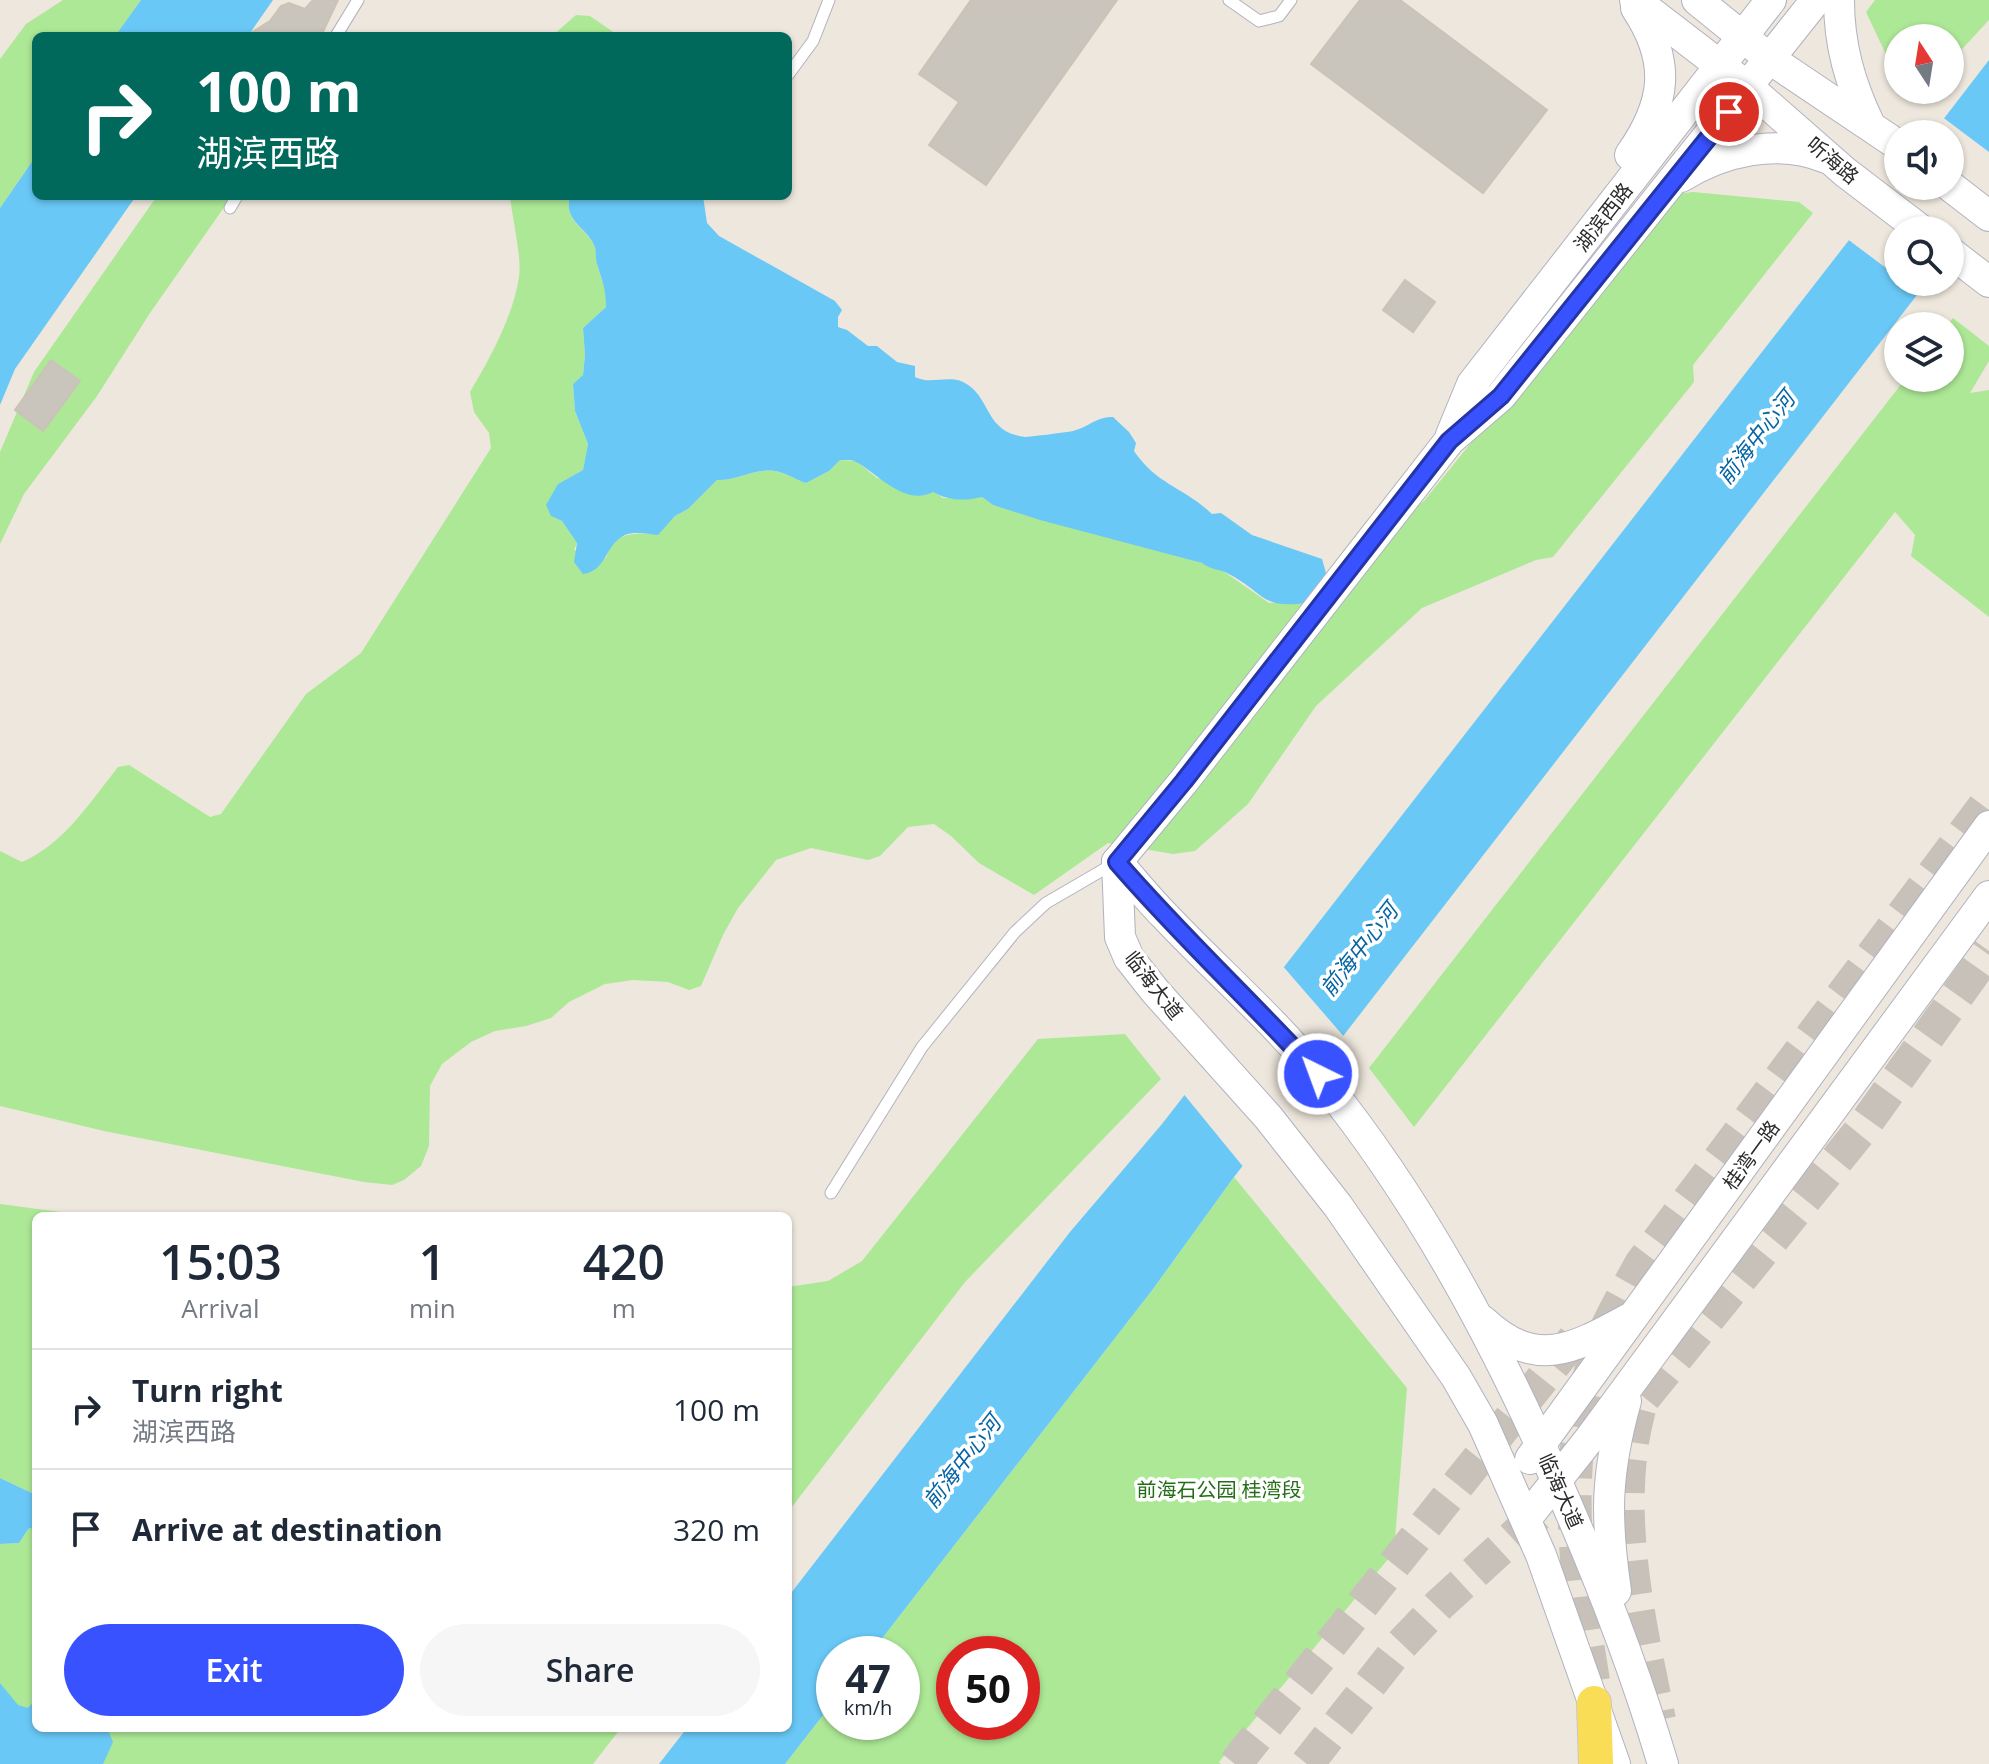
<!DOCTYPE html>
<html lang="en">
<head>
<meta charset="utf-8">
<style>
  :root { --surface:#fff; --page:#f6f6f7; --text:#1f2937; --muted:#747a83; --line:#e0e1e3; --accent:#3952ff }
  body { margin:0; font-family:"Open Sans","Noto Sans SC",sans-serif; background:var(--page); color:var(--text); height:100vh; display:flex; flex-direction:column; font-size:30px; white-space:nowrap }
  * { box-sizing:border-box; margin:0 }
  p { font-size:26px; color:var(--muted) }
  .icon { flex:none; width:44px; height:44px; fill:none; stroke:currentColor; stroke-width:2; stroke-linecap:round; stroke-linejoin:round }
  .map { position:relative; flex:1; overflow:hidden }
  .sheet { position:absolute; left:32px; top:1212px; width:760px; height:520px; display:flex; flex-direction:column; background:var(--surface); border-radius:12px; box-shadow:0 2px 6px #0004 }
  .sheet>* { flex:none }
  .guide { position:absolute; left:32px; top:32px; width:760px; height:168px; border-radius:12px; box-shadow:0 2px 6px #0004; background:#00695c; color:#fff; overflow:hidden }
  .needle { width:52px; rotate:348deg }
  .fabs { position:absolute; left:1884px; top:24px; display:grid; gap:16px }
  .fabs a { display:grid; place-items:center; width:80px; height:80px; border-radius:50%; background:var(--surface); box-shadow:0 2px 6px #0004; font-size:40px }
  .speed { position:absolute; left:816px; top:1636px; display:flex; gap:16px; font-size:40px; font-weight:700; text-align:center }
  .speed>* { display:grid; place-content:center; width:104px; height:104px; border-radius:50%; background:var(--surface); box-shadow:0 2px 6px #0004; line-height:1 }
  .speed small { font-size:20px; font-weight:400 }
  .speed .limit { border:12px solid #d22; background:#fff; color:#111 }
  .pin { position:absolute; display:grid; place-items:center; width:68px; height:68px; color:#fff; margin:-34px; border:4px solid #fff; border-radius:50%; box-shadow:0 2px 8px #0007 }
  .me { position:absolute; width:88px; margin:-44px; rotate:318deg; stroke-linejoin:round; filter:drop-shadow(0 0 6px #0008) }
  .turn { display:flex; align-items:center; gap:28px; height:168px; padding:0 32px; font-size:36px }
  .turn .icon { width:104px; height:104px; stroke-width:2.5 }
  .turn b { display:block; font-size:56px; line-height:68px }
  .eta { display:flex; justify-content:space-evenly; align-items:center; height:136px; text-align:center }
  .eta b { font-size:48px; font-weight:600; line-height:56px }
  .cta { display:flex; gap:16px; margin-top:auto; padding:16px 32px }
  .cta a { flex:1; height:92px; border-radius:48px; background:var(--accent); color:#fff; font-size:32px; font-weight:600; line-height:92px; text-align:center }
  .cta a+a { background:var(--page); color:var(--text) }
  ul { padding:0; list-style:none }
  li { display:flex; align-items:center; gap:24px; height:120px; padding:0 32px; border-top:2px solid var(--line) }
  li div { flex:1 }
  li b { display:block; font-size:30px }
  li em { font-style:normal }
  .map>svg:first-child { display:block }
</style>
</head>
<body>
<div class="map">
<svg width="1989" height="1764" viewBox="0 0 1989 1764">
  <rect width="100%" height="100%" fill="#eee7dd"/>
  <g fill="#ade896" fill-rule="evenodd">
    <polygon points="63,0 141,0 119,31 121,36 36,36 36,156 0,208 0,59 26,24"/>
    <polygon points="1875,0 1989,0 1989,20 1950,62 1950,38 1898,38 1898,80 1866,12"/>
    <polygon points="576,15 590,16 619,36 552,36"/>
    <path d="M 1693,192 L 1799,202 L 1813,213 L 1693,365 L 1694,382 L 1553,557 L 1536,560 L 1422,608 L 1316,706 L 1248,804 L 1195,851 L 1173,854 L 1108,843 L 1034,895 L 979,863 L 951,836 L 934,824 L 908,827 L 880,856 L 868,860 L 811,848 L 776,860 L 738,908 L 723,935 L 701,986 L 689,990 L 668,982 L 633,980 L 605,984 L 569,1002 L 551,1018 L 526,1026 L 495,1031 L 471,1042 L 442,1064 L 430,1086 L 429,1146 L 421,1166 L 404,1180 L 392,1185 L 364,1182 L 104,1131 L 0,1106 L 0,851 L 22,862 C 64,844 90,802 118,767 L 129,765 L 210,817 L 221,814 L 306,694 L 361,653 L 491,448 L 489,433 L 474,412 L 470,392 C 490,358 513,317 519,277 C 522,258 512,217 510,196 L 570,196 C 563,221 587,229 594,245 C 597,250 596,258 597,264 C 602,283 607,287 606,307 L 583,328 L 585,355 L 583,375 L 573,384 L 575,411 L 588,444 L 583,470 L 558,484 L 551,516 L 562,521 L 577,543 L 574,550 L 606,558 C 616,530 632,534 658,534 L 675,516 L 688,509 L 717,480 C 737,481 754,468 775,471 C 785,472 796,480 806,483 L 829,471 L 840,460 L 856,461 L 877,478 L 933,491 L 943,498 L 982,497 L 993,505 L 1202,563 L 1223,571 L 1269,603 L 1316,601 L 1326,573 L 1367,520 L 1411,509 L 1424,501 L 1667,200 L 1676,194 Z"/>
    <polygon points="157,196 232,196 150,313 97,396 24,494 0,544 0,452 34,372"/>
    <polygon points="1953,318 1989,346 1989,361 1970,393 1989,390 1989,617 1911,556 1915,535 1895,512 1414,1127 1369,1068 1906,378 1950,378 1950,326 1947,326"/>
    <polygon points="1125,1034 1161,1079 965,1282 788,1512 788,1287 828,1281 862,1261 1038,1039"/>
    <path d="M 1234,1177 L 1407,1388 L 1394,1552 L 1219,1762 L 1221,1764 L 785,1764 L 834,1701 L 834,1722 L 902,1722 L 902,1654 L 870,1654 L 1153,1289 ZM 954,1654 L 1022,1654 L 1022,1722 L 954,1722 Z"/>
    <polygon points="0,1204 91,1216 36,1216 36,1495 0,1478"/>
    <polygon points="29,1528 36,1530 36,1728 621,1728 593,1764 60,1764 0,1683 0,1544 19,1543"/>
  </g>
  <g fill="#6ac8f6">
    <polygon points="141,0 273,0 248,36 121,36 118,32"/>
    <polygon points="1989,60 1989,202 1950,230 1898,230 1898,282 1927,282 1234,1177 1153,1289 870,1654 834,1654 834,1701 785,1764 659,1764 687,1728 788,1728 788,1597 1070,1232 1162,1124 1898,177 1898,186 1950,186 1950,134 1932,134"/>
    <polygon points="36,156 36,196 136,196 15,369 0,405 0,208"/>
    <path d="M 570,196 L 703,196 L 707,223 L 719,236 L 835,301 L 842,310 L 838,317 L 838,327 L 847,330 L 868,346 L 877,346 L 897,362 L 915,366 L 915,377 C 930,385 947,375 963,382 C 992,396 983,432 1025,437 C 1028,437 1070,432 1073,431 C 1089,427 1097,416 1113,417 L 1129,432 L 1136,443 L 1134,451 C 1157,485 1185,488 1212,514 L 1221,513 L 1252,535 L 1322,559 L 1326,573 L 1316,601 C 1259,612 1269,594 1225,572 C 1217,569 1210,569 1202,563 L 1040,520 L 993,505 L 982,497 C 965,501 949,501 933,492 C 905,506 880,476 858,463 C 853,459 846,460 840,460 L 829,471 L 806,483 C 796,480 785,472 775,471 C 754,468 737,481 717,480 L 688,509 L 675,516 L 658,535 C 648,534 634,531 625,535 C 605,544 607,571 583,574 L 574,562 L 577,543 L 562,521 L 551,516 L 546,505 L 558,484 L 583,470 L 588,444 L 575,411 L 573,384 L 583,375 L 585,355 L 583,328 L 606,307 C 606,288 602,281 597,264 C 595,258 597,250 594,245 C 586,227 563,221 570,196 Z"/>
    <polygon points="0,1478 36,1495 36,1530 29,1528 19,1543 0,1544"/>
    <polygon points="0,1683 18,1705 28,1708 36,1699 36,1728 107,1728 113,1742 103,1764 0,1764"/>
  </g>
  <g fill="#eee7dd">
    <polygon points="1941,116 1989,152 1989,208 1950,256 1950,230 1898,230 1898,277 1846,238 1896,174 1898,186 1950,186 1950,134 1928,134"/>
    <polygon points="1281,964 1346,1039 1245,1169 1182,1092"/>
  </g>
  <g fill="#c9c4bc" stroke="#cac4b6" stroke-width="2">
    <polygon points="313,0 338,0 321,36 246,36 270,21 281,6 289,3 305,9"/>
    <polygon points="971,0 1117,0 986,185 929,145 959,102 919,74"/>
    <polygon points="1360,0 1400,0 1547,110 1483,193 1311,64"/>
    <polygon points="1405,280 1435,302 1413,332 1383,310"/>
    <polygon points="51,360 80,381 43,431 15,410"/>
  </g>
  <g fill="none" stroke-linecap="round" stroke-linejoin="round">
    <g stroke="#c7c1b9" stroke-width="34" stroke-dasharray="34 17" stroke-linecap="butt">
      <path d="M 1639,1409 C 1612,1509 1639,1621 1659,1720"/>
      <polyline points="1612,1437 1861,1130 1989,951"/>
      <path d="M 1593,1681 C 1575,1573 1561,1458 1597,1352 C 1608,1321 1626,1292 1641,1264 L 1989,800"/>
      <polyline points="1235,1764 1582,1329"/>
      <polyline points="1307,1764 1401,1645 1438,1606 1549,1504"/>
    </g>
    <g stroke="#b1b2c0" stroke-width="13">
      <g id="lane">
        <polyline points="1229,0 1259,21 1279,16 1291,0"/>
        <polyline points="336,36 358,0"/>
        <polyline points="788,75 813,41 829,0"/>
        <polyline points="230,208 237,196"/>
        <polyline points="831,1193 922,1047 1015,932 1046,903 1113,864"/>
      </g>
    </g>
    <g stroke="#b1b2c0" stroke-width="32">
      <g id="secondary">
        <polyline points="1635,0 1748,87 1845,172 1921,230"/>
        <polyline points="1697,0 1770,59 1898,145"/>
        <path d="M 1839,0 C 1839,45 1850,83 1869,123"/>
        <path d="M 1630,155 C 1666,104 1672,62 1636,8"/>
        <path d="M 1681,177 C 1723,151 1778,138 1826,158"/>
        <polyline points="1950,186 1989,216"/>
        <polyline points="1950,252 1989,282"/>
        <polyline points="1451,435 1472,384 1771,0"/>
        <polyline points="1117,862 1184,781 1449,441 1501,396 1816,0"/>
        <path d="M 1117,862 C 1133,880 1148,899 1165,916 C 1216,970 1273,1019 1320,1077 C 1419,1199 1494,1338 1557,1482 C 1598,1574 1634,1667 1663,1764"/>
        <polyline points="1117,862 1120,937 1129,958 1155,991 1268,1117 1338,1206 1456,1377 1483,1424 1541,1555 1615,1764"/>
        <path d="M 1483,1321 C 1535,1370 1573,1349 1628,1319"/>
        <polyline points="1530,1459 1989,826"/>
        <polyline points="1526,1519 1591,1437 1989,896"/>
        <path d="M 1616,1591 C 1605,1516 1606,1473 1626,1401"/>
      </g>
    </g>
    <g stroke="#c8c8c8" stroke-width="36">
      <polyline id="primary" points="1594,1703 1596,1764"/>
    </g>
    <use href="#lane" stroke="#fff" stroke-width="11"/>
    <use href="#secondary" stroke="#fff" stroke-width="30"/>
    <use href="#primary" stroke="#f9dd57" stroke-width="34"/>
  </g>
  <g fill="none" stroke-linecap="round" stroke-linejoin="round">
    <g stroke="#2535a6" stroke-width="20">
      <path id="route" d="M 1318,1074 C 1252,1002 1181,936 1117,862 L 1184,781 L 1449,441 L 1501,396 L 1729,112"/>
    </g>
    <use href="#route" stroke="#3952ff" stroke-width="14"/>
  </g>
  <g text-anchor="middle" dominant-baseline="central" stroke-width="7" stroke-linejoin="round" paint-order="stroke">
    <g font-size="20" fill="#2b2b2b" stroke="#fff">
      <text transform="translate(1833 160) rotate(40)">听海路</text>
      <text transform="translate(1603 217) rotate(-52)">湖滨西路</text>
      <text transform="translate(1154 985) rotate(52)">临海大道</text>
      <text transform="translate(1751 1155) rotate(-54)">桂湾一路</text>
      <text transform="translate(1561 1491) rotate(66)">临海大道</text>
    </g>
    <g font-size="20" fill="#236e16" stroke="#fff">
      <text x="1219" y="1489">前海石公园 桂湾段</text>
    </g>
    <g font-size="22" font-style="italic" fill="#0565a5" stroke="#fff">
      <text transform="translate(1755 437) rotate(-52)">前海中心河</text>
      <text transform="translate(1358 949) rotate(-52)">前海中心河</text>
      <text transform="translate(961 1461) rotate(-52)">前海中心河</text>
    </g>
  </g>
</svg>
<div class="fabs">
<a><svg class="needle" viewBox="-14 -14 28 28"><path d="M0-13l5 13h-10z" fill="#e53935"/><path d="M0 13l5-13h-10z" fill="#747a83"/></svg></a>
<a><svg class="icon" aria-label="sound" viewBox="0 0 24 24"><path d="M4 9h4l5-4v14l-5-4H4zM17 9q2 3 0 6"/></svg></a>
<a><svg class="icon" aria-label="search" viewBox="0 0 24 24"><circle cx="10" cy="10" r="6"/><path d="M15 15l6 6"/></svg></a>
<a><svg class="icon" aria-label="layers" viewBox="0 0 24 24"><path d="M12 4l9 5-9 5-9-5zM3 14l9 5 9-5"/></svg></a>
</div>
<div class="speed"><div>47<small>km/h</small></div><div class="limit">50</div></div>
<div class="pin" style="left:1729px;top:112px;background:#d93025"><svg class="icon" aria-label="arrive" viewBox="0 0 24 24"><path d="M6 21V4h12l-3 4 3 4H6"/></svg></div>
<svg class="me" style="left:1318px;top:1074px" viewBox="-20 -20 40 40"><circle r="17" fill="#3952ff" stroke="#fff" stroke-width="3"/><path d="M0-11L8 9 0 5-8 9z" fill="#fff"/></svg>
<div class="guide">
<div class="turn"><svg class="icon" aria-label="right" viewBox="0 0 24 24"><path d="M7 20v-9h11M14 6l5 5-5 5"/></svg><div><b>100 m</b>湖滨西路</div></div>
</div>
<section class="sheet">
<div class="eta">
<div><b>15:03</b><p>Arrival</p></div>
<div><b>1</b><p>min</p></div>
<div><b>420</b><p>m</p></div>
</div>
<ul>
<li><svg class="icon" aria-label="right" viewBox="0 0 24 24"><path d="M7 20v-9h11M14 6l5 5-5 5"/></svg><div><b>Turn right</b><p>湖滨西路</p></div><em>100 m</em></li>
<li><svg class="icon" aria-label="arrive" viewBox="0 0 24 24"><path d="M6 21V4h12l-3 4 3 4H6"/></svg><div><b>Arrive at destination</b></div><em>320 m</em></li>
</ul>
<div class="cta"><a>Exit</a><a>Share</a></div>
</section>
</div>
</body>
</html>
